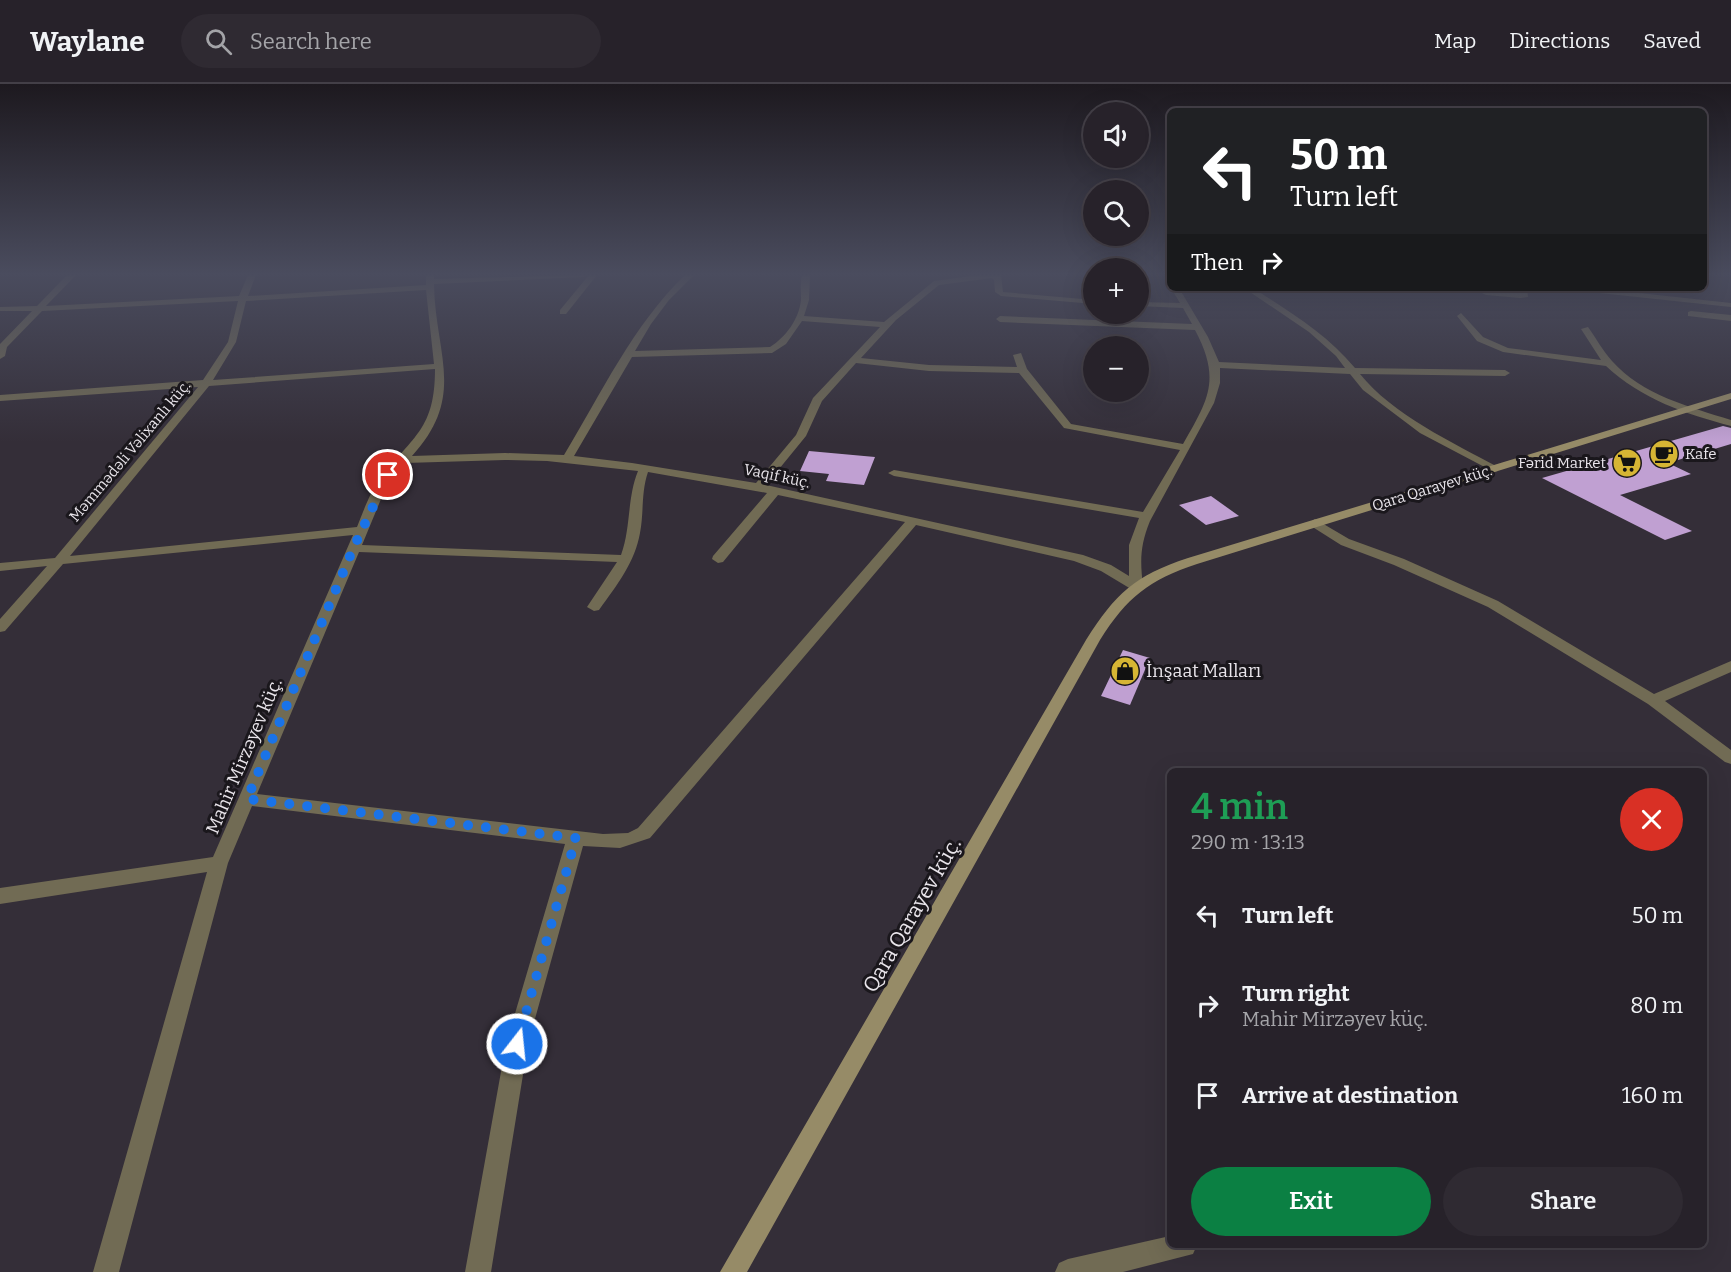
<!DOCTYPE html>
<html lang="en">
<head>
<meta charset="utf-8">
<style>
  :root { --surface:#27222a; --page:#2f2a32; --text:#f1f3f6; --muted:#a4a4a8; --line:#433f47; --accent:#0b8043 }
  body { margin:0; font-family:Bitter,serif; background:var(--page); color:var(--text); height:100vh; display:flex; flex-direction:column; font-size:22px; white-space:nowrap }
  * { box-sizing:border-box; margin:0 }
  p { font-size:20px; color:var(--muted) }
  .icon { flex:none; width:33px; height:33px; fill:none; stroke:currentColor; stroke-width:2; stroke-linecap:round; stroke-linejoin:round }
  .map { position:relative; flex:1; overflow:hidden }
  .details { position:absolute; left:1167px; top:684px; width:540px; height:480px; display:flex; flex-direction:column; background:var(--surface); border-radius:9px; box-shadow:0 6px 24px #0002,0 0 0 2px var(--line) }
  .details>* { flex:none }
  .hud { position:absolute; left:1167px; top:24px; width:540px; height:183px; border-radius:9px; box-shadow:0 6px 24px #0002,0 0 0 2px var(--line); background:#202124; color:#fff; overflow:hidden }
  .fabs { position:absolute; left:1083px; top:18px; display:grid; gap:12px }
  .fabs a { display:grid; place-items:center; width:66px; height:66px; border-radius:50%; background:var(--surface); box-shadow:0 6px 24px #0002,0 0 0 2px var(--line); font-size:30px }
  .pin { position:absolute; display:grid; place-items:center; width:51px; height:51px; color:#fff; margin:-26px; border:3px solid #fff; border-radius:50%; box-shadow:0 2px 6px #0007 }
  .me { position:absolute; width:66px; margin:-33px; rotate:16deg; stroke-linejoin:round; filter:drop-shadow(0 0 4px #0008) }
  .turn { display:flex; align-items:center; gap:21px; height:126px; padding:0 24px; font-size:27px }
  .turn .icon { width:78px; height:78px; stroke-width:2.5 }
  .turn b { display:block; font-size:42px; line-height:51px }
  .then { display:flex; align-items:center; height:57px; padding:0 24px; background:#0003; gap:12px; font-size:22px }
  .round { display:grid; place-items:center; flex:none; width:63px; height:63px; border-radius:32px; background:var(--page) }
  .head { display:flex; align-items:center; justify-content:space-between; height:102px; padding:0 24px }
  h1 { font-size:36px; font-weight:600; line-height:45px; color:#1e9e55 }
  .button { display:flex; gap:12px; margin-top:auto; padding:12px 24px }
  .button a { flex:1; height:69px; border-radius:36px; background:var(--accent); color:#fff; font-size:24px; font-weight:600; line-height:69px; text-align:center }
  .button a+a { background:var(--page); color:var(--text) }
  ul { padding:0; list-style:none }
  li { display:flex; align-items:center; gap:18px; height:90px; padding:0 24px }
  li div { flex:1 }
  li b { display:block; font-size:22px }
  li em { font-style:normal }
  header { display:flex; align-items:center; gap:36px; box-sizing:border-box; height:84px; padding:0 30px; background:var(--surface); border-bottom:2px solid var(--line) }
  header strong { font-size:28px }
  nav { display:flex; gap:33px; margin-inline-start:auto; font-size:21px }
  .search { width:420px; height:54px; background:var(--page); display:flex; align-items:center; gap:15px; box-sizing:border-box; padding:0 21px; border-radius:33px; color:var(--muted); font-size:22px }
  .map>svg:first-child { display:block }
</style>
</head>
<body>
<header>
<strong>Waylane</strong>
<div class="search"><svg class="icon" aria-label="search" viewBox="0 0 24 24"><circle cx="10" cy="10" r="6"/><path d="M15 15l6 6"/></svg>Search here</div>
<nav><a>Map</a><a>Directions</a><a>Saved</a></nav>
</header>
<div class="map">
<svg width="1731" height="1188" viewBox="0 0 1731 1188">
  <rect width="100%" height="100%" fill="#342e38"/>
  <g fill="#c0a0d2">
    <polygon points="1723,342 1731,344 1731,360 1668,379 1691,390 1620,411 1692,447 1665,456 1542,394"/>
    <polygon points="809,367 875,373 864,401 826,397 829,390 800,387"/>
    <polygon points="1211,412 1239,432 1206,441 1179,421"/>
    <polygon points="1123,566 1150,574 1130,621 1101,612"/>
  </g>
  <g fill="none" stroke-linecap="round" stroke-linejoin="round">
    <g fill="#716b54" fill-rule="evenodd">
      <path d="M 67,191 L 76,191 L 46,222 L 239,212 L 248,191 L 256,191 L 248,212 L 426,201 L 426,191 L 434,191 L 434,195 L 587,191 L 583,193 L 434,200 C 435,270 467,312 412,372 L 505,369 L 564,371 C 601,310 633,241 685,191 L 694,191 L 669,216 L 651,240 L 635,267 L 770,263 C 786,253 799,235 801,216 C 801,208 800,200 802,191 L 810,191 L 809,216 L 804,232 L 884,238 L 934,197 L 978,191 L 1001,191 L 1003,208 L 1094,216 L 1094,220 L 1001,212 L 995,208 L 994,196 L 992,194 L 939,201 L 896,236 L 861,274 L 929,281 L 1017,283 L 1013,271 L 1021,269 L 1027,285 L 1071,340 L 1183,360 C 1209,315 1221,295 1195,246 L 1000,238 L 996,235 L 1000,232 L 1192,240 L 1183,224 L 1138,222 L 1138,218 L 1180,219 L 1171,204 L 1179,204 L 1208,253 L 1219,278 L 1345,284 L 1336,272 L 1309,248 L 1244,204 L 1253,204 C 1290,228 1327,250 1355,284 L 1505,286 L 1510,289 L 1505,292 L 1360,290 C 1392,330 1453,359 1498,383 L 1498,387 L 1494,388 L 1420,349 L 1363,306 L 1350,290 L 1220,284 L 1220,299 L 1214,319 L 1150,437 C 1140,462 1140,476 1143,502 L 1141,505 L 1131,505 L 1101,487 L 1074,477 L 916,441 L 650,754 L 620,764 L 583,762 L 528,960 L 491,1188 L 465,1188 L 506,960 L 565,760 L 252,722 L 228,779 L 119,1188 L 93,1188 L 207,788 L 0,820 L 0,804 L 213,773 L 353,451 L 63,480 L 5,547 L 0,548 L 0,535 L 47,482 L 0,487 L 0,479 L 55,474 L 198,303 L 0,317 L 0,311 L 203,296 L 228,258 L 238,217 L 42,227 L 7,263 L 5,272 L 0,275 L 0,260 L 32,227 L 0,227 L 0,223 L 37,222 ZM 426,206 L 434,280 L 213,296 L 236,258 L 246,217 ZM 802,237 L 880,243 L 813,314 L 796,351 L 756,399 L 632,379 L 574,372 L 632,273 L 772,269 L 786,260 ZM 856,279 L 929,287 L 1019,289 L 1064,344 L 1180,366 L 1143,428 L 894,386 L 888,389 L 894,392 L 1139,434 L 1129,461 L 1129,492 L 1111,481 L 1083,471 L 766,401 L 806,352 L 822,317 ZM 435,285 C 435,346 413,351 382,393 C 370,407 364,426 357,443 L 70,472 L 209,302 ZM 505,376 L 547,377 L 638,387 C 627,414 631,444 621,471 L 362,461 L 386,403 L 405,379 ZM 648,388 L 767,409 L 713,472 L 712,475 L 718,479 L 723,478 L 778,411 L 905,438 L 638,744 L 628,749 L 603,750 L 257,710 L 359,468 L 617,478 L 587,523 L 594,527 L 599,526 C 617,501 635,478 640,449 C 644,429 641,408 648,388 Z"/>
      <polygon points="589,191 597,191 566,230 560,230 560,226"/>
      <polygon points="1165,191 1170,191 1170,196 1167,196"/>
      <polygon points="1519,204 1527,204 1528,213 1520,214 1486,211 1482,209 1486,207 1521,209"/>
      <polygon points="1567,204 1593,204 1731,219 1731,223 1571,206"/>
      <polygon points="1691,227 1731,231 1731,237 1688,232 1688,228"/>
      <path d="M 1461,229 L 1483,253 L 1508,264 L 1601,276 L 1581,245 L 1588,243 C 1596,254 1603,267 1612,277 C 1642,311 1690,323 1731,336 L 1731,342 C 1686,330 1641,315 1606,282 L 1503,268 L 1477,257 L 1457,232 Z"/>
      <polygon points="1315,435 1349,455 1404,475 1498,517 1654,610 1731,577 1731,588 1665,617 1731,666 1731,680 1725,678 1648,620 1488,523 1394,481 1341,461 1311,442 1309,439"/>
      <polygon points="1170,1152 1170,1161 1197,1161 1193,1170 1123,1188 1055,1188 1059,1179 1068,1175"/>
    </g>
    <path fill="#968b67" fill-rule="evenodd" d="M 1731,309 L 1731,315 L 1197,480 C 1149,496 1127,513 1100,556 L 747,1188 L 720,1188 L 1086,556 C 1116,509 1134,492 1188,474 Z"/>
  </g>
  <linearGradient id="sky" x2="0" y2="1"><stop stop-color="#1d191f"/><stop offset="0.53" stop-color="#4a4c5e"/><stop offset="1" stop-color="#4a4c5e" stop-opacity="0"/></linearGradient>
  <rect width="1731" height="358" fill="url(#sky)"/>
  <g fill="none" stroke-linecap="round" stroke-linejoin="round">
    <polyline stroke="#1a73e8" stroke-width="10" stroke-dasharray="0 18" points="388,391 353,465 247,715 576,754 517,960"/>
  </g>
  <defs>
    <g id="cafe-disc" transform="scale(1.5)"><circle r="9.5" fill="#d6b534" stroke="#1a171c"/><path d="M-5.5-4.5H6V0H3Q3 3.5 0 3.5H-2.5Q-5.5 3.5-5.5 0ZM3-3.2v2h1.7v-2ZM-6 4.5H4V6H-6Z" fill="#111"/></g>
    <g id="supermarket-disc" transform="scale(1.5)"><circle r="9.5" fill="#d6b534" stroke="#1a171c"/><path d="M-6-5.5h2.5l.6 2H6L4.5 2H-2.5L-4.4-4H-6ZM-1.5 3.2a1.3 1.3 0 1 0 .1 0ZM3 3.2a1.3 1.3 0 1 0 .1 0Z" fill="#111"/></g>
    <g id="shop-disc" transform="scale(1.5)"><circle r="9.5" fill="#d6b534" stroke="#1a171c"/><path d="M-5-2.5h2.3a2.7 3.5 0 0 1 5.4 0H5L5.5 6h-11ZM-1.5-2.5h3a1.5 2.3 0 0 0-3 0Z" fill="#111"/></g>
  </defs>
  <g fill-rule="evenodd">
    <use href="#cafe-disc" x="1664" y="370"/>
    <use href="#supermarket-disc" x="1627" y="379"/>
    <use href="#shop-disc" x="1125" y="587"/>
  </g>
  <g text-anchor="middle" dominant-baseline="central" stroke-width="6" stroke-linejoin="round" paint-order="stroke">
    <g font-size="15" fill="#e9e5eb" stroke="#1a171c">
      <text transform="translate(130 367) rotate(-50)">Məmmədəli Vəlixanlı küç.</text>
      <text transform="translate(777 392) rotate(12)">Vaqif küç.</text>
      <text transform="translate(1432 404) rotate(-17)">Qara Qarayev küç.</text>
    </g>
    <g font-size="15" fill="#e9e5eb" stroke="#1a171c" text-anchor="start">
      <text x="1685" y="370">Kafe</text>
      <text x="1606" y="379" text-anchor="end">Fərid Market</text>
    </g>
    <g font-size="18" fill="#e9e5eb" stroke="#1a171c" text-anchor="start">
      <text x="1146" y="587">İnşaat Malları</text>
    </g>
    <g font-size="18" fill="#e9e5eb" stroke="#1a171c">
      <text transform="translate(244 672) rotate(-67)">Mahir Mirzəyev küç.</text>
    </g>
    <g font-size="21" fill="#e9e5eb" stroke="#1a171c">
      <text transform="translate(912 831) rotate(-60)">Qara Qarayev küç.</text>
    </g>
  </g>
</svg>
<div class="fabs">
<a><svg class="icon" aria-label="sound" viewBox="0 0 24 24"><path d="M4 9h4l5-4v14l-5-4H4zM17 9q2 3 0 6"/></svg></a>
<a><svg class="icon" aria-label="search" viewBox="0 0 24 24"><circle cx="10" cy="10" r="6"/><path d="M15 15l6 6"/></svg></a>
<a>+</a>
<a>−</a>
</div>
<div class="pin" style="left:388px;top:391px;background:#d93025"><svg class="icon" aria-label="arrive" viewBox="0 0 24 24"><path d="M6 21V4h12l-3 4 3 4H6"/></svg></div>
<svg class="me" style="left:517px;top:960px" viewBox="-20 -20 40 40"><circle r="17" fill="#1a73e8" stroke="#fff" stroke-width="3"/><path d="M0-11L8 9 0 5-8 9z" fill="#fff"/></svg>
<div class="hud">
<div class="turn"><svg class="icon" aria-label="left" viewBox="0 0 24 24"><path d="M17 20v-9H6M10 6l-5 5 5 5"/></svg><div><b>50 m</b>Turn left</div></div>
<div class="then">Then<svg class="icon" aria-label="right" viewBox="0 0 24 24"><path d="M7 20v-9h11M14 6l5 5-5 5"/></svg></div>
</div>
<section class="details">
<div class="head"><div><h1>4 min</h1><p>290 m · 13:13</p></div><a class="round" style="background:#d93025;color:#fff"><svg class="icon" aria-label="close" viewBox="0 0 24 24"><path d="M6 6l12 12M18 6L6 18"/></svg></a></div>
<ul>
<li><svg class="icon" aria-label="left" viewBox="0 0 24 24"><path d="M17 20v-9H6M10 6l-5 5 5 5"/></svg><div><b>Turn left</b></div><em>50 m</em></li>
<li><svg class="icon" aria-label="right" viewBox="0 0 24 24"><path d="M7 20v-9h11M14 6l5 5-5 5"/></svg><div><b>Turn right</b><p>Mahir Mirzəyev küç.</p></div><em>80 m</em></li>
<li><svg class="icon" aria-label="arrive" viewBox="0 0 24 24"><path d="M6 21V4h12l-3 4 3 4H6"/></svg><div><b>Arrive at destination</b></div><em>160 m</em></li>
</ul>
<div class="button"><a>Exit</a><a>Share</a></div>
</section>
</div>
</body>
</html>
